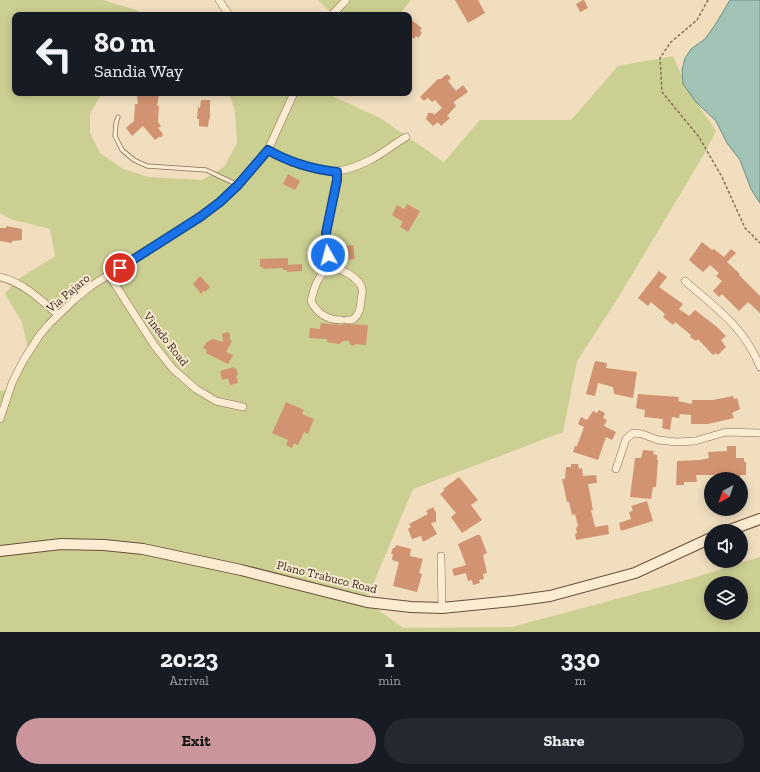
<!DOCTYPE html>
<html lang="en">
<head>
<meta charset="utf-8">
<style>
  :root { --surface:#171b24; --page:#242831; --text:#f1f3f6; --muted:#9ea1a6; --accent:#cb959c }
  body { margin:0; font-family:"Zilla Slab",serif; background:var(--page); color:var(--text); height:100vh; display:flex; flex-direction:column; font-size:15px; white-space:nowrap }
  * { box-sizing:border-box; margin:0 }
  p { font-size:13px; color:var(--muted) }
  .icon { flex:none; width:22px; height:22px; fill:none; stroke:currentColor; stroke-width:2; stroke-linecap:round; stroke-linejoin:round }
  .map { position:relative; height:632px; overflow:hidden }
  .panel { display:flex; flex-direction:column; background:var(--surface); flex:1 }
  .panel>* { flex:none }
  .banner { position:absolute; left:12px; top:12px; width:400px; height:84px; border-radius:8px; box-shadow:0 2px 10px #0003; background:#171b24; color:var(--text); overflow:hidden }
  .needle { width:26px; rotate:220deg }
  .tools { position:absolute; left:704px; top:472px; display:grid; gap:8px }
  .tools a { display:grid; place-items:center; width:44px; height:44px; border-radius:50%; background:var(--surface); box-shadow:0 2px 10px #0003; font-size:20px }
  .pin { position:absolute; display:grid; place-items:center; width:34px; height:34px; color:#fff; margin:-17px; border:2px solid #fff; border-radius:50%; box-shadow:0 1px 4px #0007 }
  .me { position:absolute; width:44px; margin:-22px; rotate:353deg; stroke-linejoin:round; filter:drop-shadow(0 0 3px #0008) }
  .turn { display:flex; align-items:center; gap:14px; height:84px; padding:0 16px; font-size:18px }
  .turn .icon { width:52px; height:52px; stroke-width:2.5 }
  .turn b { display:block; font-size:28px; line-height:34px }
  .eta { display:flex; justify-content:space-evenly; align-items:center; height:68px; text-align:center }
  .eta b { font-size:24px; font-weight:700; line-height:28px }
  .action { display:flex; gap:8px; margin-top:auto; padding:8px 16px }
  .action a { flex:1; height:46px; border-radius:24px; background:var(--accent); color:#111; font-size:16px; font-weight:700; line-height:46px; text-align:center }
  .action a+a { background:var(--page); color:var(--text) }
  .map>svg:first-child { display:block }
</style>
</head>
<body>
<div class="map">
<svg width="760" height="632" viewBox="0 0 760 632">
  <rect width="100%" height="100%" fill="#f0debf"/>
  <g fill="#cccf92" fill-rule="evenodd">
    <path d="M 0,0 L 103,0 L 136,10 L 144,15 L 15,15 L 15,93 L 102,93 L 90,114 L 90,133 L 100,153 L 123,169 L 149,177 L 202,180 L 224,167 L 237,143 L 235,111 L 229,93 L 326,93 L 380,118 L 444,162 L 480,120 L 571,120 L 618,66 L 673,56 L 688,90 L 716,131 L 703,156 L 615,303 L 577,361 L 563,432 L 413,489 L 366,601 L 403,628 L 512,627 L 683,581 L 760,557 L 760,632 L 0,632 L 0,391 L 11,390 L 28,349 L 22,322 L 5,294 L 15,281 L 55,256 L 50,229 L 10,219 L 0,213 ZM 711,583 L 741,583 L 741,613 L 711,613 Z"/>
    <polygon points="318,0 411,0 399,15 334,15"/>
  </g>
  <polygon fill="#a2c2b6" stroke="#699083" points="730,0 760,0 760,203 751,189 740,160 727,143 716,121 696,102 683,84 682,70 685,58 691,49 705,39 715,25"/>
  <g fill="#d19372">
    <polygon points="455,0 478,0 485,13 468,23"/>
    <polygon points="583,0 584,0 588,8 580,12 576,4"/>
    <polygon points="409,18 422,28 420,31 422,33 418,38 416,36 414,39 409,35"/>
    <polygon points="447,74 451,78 448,81 456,91 463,85 468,92 455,101 454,103 456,106 447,116 450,118 441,126 438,122 433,126 426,119 428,113 433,113 434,115 442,108 435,100 432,102 428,98 424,101 420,97 438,79 441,79"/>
    <polygon points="138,93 157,93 159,95 157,106 159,106 158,122 161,126 158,128 163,134 162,137 159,137 155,140 143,126 132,136 126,128 134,121 135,104 138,104 137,96"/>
    <polygon points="201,100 210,100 210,119 209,119 208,127 199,126 199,119 197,119 198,107 200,108"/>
    <polygon points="288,174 300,181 295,190 283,184"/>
    <polygon points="407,204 420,211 408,232 400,227 403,222 392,215 397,205 404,209"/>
    <polygon points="6,226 22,229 22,240 12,241 12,243 0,241 0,228 6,228"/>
    <polygon points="702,242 712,250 714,249 724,257 731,249 736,253 727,262 740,274 739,275 760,296 760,313 748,302 739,311 722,294 719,297 713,291 722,281 716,276 719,273 710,265 703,272 689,260"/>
    <polygon points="353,245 355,259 346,260 344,246"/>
    <polygon points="288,258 288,265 302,264 302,271 287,272 287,270 283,270 283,268 263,269 263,267 260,267 260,259"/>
    <polygon points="659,271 667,277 659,287 683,304 679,309 689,316 695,310 717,327 726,336 721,340 726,347 718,355 716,353 713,355 698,339 696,341 690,337 691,335 675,322 673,325 663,317 665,314 651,302 648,306 638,298"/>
    <polygon points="200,276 210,287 205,292 204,290 201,294 193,284"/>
    <polygon points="321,323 341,325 344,324 368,325 366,345 356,344 352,346 350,344 349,341 343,341 339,344 327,342 327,339 309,338 310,328 320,329"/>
    <polygon points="227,332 230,333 230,340 232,341 226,352 233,355 228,364 206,353 207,350 203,348 207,342 213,339 223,342 222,334"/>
    <polygon points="595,361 607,363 606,368 637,372 633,398 614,394 613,387 598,383 595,396 586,394"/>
    <polygon points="234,367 234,369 236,368 238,375 236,375 238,383 230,385 228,378 222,380 220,371"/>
    <polygon points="638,394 679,397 678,401 692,404 692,400 713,400 733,396 734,399 737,398 740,409 732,413 734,418 708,424 691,424 691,415 680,414 679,418 672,417 670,430 662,428 663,419 644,417 645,410 636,408"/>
    <polygon points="286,402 304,410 302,414 314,419 308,434 304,432 298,445 294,443 292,448 286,445 288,440 272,433"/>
    <polygon points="599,410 605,413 603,418 607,420 604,426 616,432 612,440 606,437 598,460 573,452 575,446 577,446 584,427 578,424 581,417 587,420 593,411 597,413"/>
    <polygon points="727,446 736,446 736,458 744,458 744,462 746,462 746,475 741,475 740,477 735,477 735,475 696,475 697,482 684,482 684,485 676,485 677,461 700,460 709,458 708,452 727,451"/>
    <polygon points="643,450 654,451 653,454 657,455 657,460 658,460 656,487 653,487 651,499 630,497 635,458 641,458"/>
    <polygon points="571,464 578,464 579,469 582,468 583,476 596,475 597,483 588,484 593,510 591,510 595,527 608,525 609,534 576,540 575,534 577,533 576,528 578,526 575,514 572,515 569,502 567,502 562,479 565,479 566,467 571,467"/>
    <polygon points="459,477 478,500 471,505 482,520 462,533 451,517 456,513 440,494 445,490 443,489"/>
    <polygon points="647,501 653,521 621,531 619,523 631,519 629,512 633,511 631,506"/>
    <polygon points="433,507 436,513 436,522 431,523 437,534 423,542 421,536 412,539 408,529 411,527 409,524 428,514 426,511"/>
    <polygon points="477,535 480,535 487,553 483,555 487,573 483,574 484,579 479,580 480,583 473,585 472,580 468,581 466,573 454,576 452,569 466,565 458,544"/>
    <polygon points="396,545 411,549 410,556 423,559 419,573 422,574 417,592 393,586 399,562 392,560 393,554 391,554 393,548 395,548"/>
  </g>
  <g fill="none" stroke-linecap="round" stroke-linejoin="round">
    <g stroke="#8a6e56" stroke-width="5">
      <polyline id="lane" points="118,117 116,123 115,136 122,150 134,160 147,166 206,170 238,185"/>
    </g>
    <g stroke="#8a6e56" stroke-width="8">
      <g id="street">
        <polyline points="219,0 229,15"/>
        <polyline points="332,15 346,0"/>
        <path d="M 268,150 C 286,160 317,174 338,171 C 349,170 360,165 370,160 C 382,154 394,144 406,137"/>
        <polyline points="330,266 326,233 337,180 337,171"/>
        <polyline points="109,275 154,345 173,369 196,389 216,401 243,407"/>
        <path d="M 0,277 C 24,283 40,299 58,315"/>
        <path d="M 685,281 C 716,308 745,328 760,367"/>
        <path d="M 341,320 C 327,320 317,313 311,301 C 314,287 318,276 330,266 C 340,269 360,277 362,289 C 363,292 361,298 361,301 C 360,310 359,315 352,320 L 347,320"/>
        <polyline points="0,419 12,383 23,361 39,336 49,324 74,300 91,286 200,217 220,202 238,185 268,150 294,93"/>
        <polyline points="616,469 626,439 633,433 642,434 658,440 677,442 695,441 726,432 760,433"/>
        <polyline points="441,556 442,608"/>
      </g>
    </g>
    <g stroke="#6b4f3a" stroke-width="12">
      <g id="secondary">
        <polyline points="727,531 760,519"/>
        <polyline points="0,551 61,544 104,545 143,549 241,570 367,602 411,607 442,608 513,601 550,596 635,573 711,538"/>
      </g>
    </g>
    <polyline stroke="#8a6e56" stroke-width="1.5" stroke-dasharray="3 2" stroke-linecap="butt" points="708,0 697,20 671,42 660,58 662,92 699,137 722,177 745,228 760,243"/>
    <use href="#lane" stroke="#fbecd2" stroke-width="3.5"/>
    <use href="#street" stroke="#fbecd2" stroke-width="7"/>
    <use href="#secondary" stroke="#fbecd2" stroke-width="10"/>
  </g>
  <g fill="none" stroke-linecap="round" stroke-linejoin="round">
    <g stroke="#114b97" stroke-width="10">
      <path id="route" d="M 120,268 L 200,217 L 220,202 L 238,185 L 268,150 C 290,163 312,169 337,172 L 337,180 L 326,233 L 328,255"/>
    </g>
    <use href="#route" stroke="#1a73e8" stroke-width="7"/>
  </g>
  <g text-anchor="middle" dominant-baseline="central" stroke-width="4" stroke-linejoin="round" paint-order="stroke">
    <g font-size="12" fill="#38271c" stroke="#f7e9cf">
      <text transform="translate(68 293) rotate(-40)">Via Pajaro</text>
      <text transform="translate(166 339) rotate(52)">Vinedo Road</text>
      <text transform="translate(327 577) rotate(14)">Plano Trabuco Road</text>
    </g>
  </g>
</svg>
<div class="tools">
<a><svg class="needle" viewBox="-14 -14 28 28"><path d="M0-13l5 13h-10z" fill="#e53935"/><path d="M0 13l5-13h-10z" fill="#9ea1a6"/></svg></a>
<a><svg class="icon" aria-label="sound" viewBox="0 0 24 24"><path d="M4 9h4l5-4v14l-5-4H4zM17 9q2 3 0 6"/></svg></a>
<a><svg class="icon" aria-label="layers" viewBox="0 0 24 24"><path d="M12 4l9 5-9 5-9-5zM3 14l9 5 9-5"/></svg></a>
</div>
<div class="pin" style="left:120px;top:268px;background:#d93025"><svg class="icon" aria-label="arrive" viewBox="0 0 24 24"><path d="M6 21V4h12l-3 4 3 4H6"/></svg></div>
<svg class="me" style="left:328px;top:255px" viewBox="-20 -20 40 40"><circle r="17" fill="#1a73e8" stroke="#fff" stroke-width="3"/><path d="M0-11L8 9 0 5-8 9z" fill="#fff"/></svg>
<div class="banner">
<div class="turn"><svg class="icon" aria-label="left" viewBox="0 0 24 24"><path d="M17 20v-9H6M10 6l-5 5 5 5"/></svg><div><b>80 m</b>Sandia Way</div></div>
</div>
</div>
<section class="panel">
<div class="eta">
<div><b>20:23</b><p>Arrival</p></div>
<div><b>1</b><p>min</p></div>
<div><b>330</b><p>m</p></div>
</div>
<div class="action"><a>Exit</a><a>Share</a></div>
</section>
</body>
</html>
